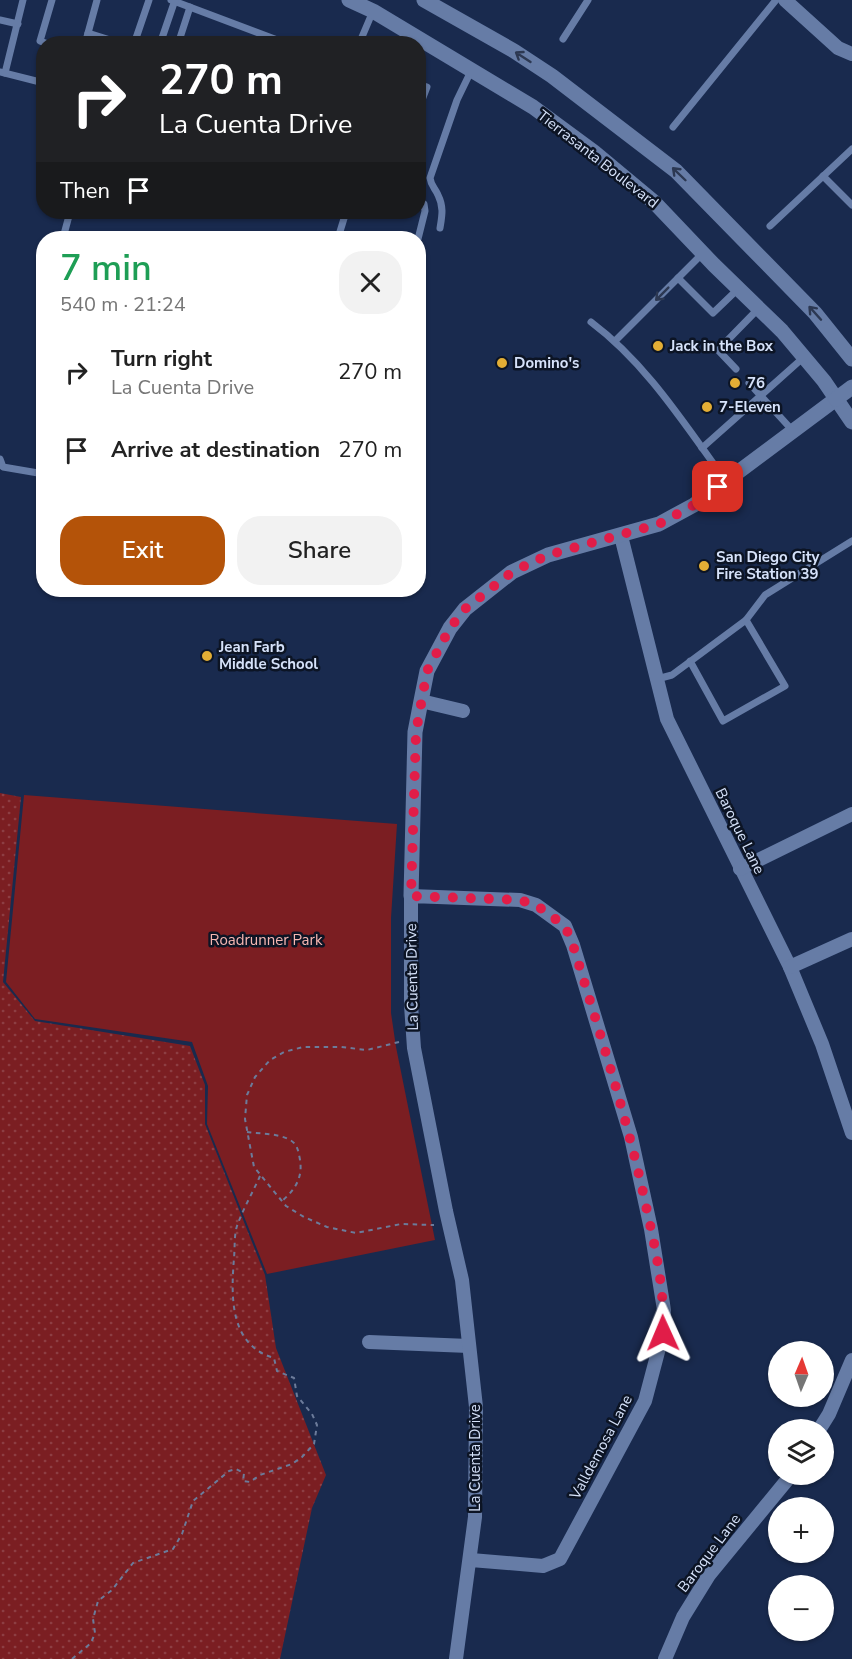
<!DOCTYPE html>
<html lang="en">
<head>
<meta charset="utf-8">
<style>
  :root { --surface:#fff; --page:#f2f2f2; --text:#222; --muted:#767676; --accent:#b45309 }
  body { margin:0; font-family:"Nunito Sans",sans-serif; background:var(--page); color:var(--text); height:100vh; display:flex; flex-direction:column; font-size:22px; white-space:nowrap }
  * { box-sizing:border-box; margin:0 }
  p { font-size:20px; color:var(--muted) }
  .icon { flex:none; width:33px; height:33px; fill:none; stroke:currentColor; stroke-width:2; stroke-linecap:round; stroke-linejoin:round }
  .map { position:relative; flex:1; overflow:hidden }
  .details { position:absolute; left:36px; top:231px; width:390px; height:366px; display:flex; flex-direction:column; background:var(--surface); border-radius:24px; box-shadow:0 2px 4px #0004 }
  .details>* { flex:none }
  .banner { position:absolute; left:36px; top:36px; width:390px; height:183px; border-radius:24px; box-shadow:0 2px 4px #0004; background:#202124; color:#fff; overflow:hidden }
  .needle { width:39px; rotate:2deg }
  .fabs { position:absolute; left:768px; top:1341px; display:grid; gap:12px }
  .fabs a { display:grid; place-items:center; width:66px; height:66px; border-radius:50%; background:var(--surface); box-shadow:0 2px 4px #0004; font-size:30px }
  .pin { position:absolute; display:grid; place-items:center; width:51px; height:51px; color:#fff; margin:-26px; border-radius:12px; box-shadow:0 3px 9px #0006 }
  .me { position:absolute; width:66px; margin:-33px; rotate:359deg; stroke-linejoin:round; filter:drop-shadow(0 0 4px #0008) }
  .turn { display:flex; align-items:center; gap:21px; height:126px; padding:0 24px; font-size:27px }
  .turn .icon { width:78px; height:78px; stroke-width:2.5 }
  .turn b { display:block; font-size:42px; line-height:51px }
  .then { display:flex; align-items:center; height:57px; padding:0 24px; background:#0003; gap:12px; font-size:22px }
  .round { display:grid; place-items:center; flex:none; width:63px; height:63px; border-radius:24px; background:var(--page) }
  .overview { display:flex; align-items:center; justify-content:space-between; height:102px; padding:0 24px }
  h1 { font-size:36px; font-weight:600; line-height:45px; color:#1e9e55 }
  .action { display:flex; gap:12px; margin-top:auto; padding:12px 24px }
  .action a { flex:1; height:69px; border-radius:24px; background:var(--accent); color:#fff; font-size:24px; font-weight:600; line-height:69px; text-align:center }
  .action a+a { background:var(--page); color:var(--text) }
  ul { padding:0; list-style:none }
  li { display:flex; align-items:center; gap:18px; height:78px; padding:0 24px }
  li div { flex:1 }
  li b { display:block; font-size:22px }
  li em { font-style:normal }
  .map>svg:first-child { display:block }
</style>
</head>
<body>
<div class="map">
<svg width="852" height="1659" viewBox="0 0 852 1659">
  <defs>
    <pattern id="grass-dots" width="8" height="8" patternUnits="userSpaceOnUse" patternTransform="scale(1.5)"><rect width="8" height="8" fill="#7b1e22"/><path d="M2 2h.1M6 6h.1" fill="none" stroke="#8d3e43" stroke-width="1.8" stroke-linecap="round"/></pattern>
  </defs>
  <rect width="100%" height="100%" fill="#192a4e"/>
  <polygon fill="url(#grass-dots)" points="0,793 21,797 3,982 35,1021 190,1046 205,1085 205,1124 265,1275 276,1348 326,1475 312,1508 280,1659 0,1659"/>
  <polygon fill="#7b1e22" points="24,795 397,824 391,918 391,1013 396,1047 435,1240 267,1274 207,1124 208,1086 192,1042 35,1019 6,982"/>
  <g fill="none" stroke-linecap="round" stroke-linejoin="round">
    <g stroke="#6c7b9a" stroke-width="2" stroke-dasharray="4.5 4.5" stroke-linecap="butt">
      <polyline points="399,1042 367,1050 341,1047 303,1047 284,1052 270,1060 255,1077 247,1095 245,1119 250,1146 254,1167 286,1206 304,1217 327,1227 356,1233 401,1224 434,1225"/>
      <path d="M 247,1132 C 260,1134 278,1133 290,1140 C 296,1143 298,1149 299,1155 C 304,1175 297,1188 282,1201"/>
      <path d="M 72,1659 L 91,1643 L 95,1633 L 93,1619 L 98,1601 L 112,1590 L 133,1563 L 173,1549 L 182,1534 L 193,1501 L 229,1471 L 236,1469 L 244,1473 L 243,1481 L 250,1482 L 260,1475 L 292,1464 L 302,1457 L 314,1444 L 317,1425 L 312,1414 L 297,1396 L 294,1378 L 277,1371 L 274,1358 C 229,1345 231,1296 234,1258 C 235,1248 234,1235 237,1226 C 243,1209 253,1192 260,1176"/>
    </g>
    <g stroke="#667ca6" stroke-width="7">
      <polyline points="171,0 288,44"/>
      <polyline points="0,20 18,24"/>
      <polyline points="88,33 123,44"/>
      <polyline points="563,39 588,0"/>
      <polyline points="48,44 40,41 52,0"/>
      <polyline points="85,44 97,0"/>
      <polyline points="134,44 149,0"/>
      <polyline points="160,44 175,0"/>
      <polyline points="178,44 190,7"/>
      <polyline points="359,44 373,11"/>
      <polyline points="0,72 44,83"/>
      <polyline points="5,73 23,0"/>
      <polyline points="418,84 427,87 422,100"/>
      <polyline points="673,127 776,0"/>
      <polyline points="823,176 852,205"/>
      <polyline points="418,200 424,204 425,211 418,239"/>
      <polyline points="770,226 852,149"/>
      <path d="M 440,228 C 442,216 444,207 438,195 C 435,188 431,186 430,178 L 457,100 L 472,69"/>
      <polyline points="63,238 70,212"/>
      <polyline points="338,238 346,212"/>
      <polyline points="678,278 713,313 738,289"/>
      <path d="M 591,322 C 647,364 685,425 726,481"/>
      <polyline points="616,340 703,253"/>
      <polyline points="736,369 718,350 759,308"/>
      <polyline points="749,383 793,431"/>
      <polyline points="702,448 804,357"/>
      <polyline points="0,459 3,467 44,474"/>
      <polyline points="746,620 765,595 852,541"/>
      <polyline points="657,679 672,675 746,620 785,686 723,721 690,661"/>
    </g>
    <g stroke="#667ca6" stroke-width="14">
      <polyline points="785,0 838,48 852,54"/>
      <polyline points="621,536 667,719 790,967 822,1044 852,1133"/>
      <polyline points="421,701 463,711"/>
      <polyline points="740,869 852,814"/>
      <polyline points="790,967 852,939"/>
      <polyline points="369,1342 469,1346"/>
      <polyline points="819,1430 829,1414 852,1360"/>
      <polyline points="456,1659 475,1517 476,1407 462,1280 446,1211 414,1048 411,1005 411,896 520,900 536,905 565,926 573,945 631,1137 651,1229 664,1310 663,1333 645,1401 560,1559 543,1566 471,1560"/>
      <polyline points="665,1659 683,1617 709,1575 792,1474"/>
    </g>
    <polyline stroke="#667ca6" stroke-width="15" points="411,896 415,732 421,701 427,671 450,628 465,609 512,572 548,555 659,524 694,505 836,399"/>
    <g stroke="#667ca6" stroke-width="15">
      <polyline points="349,0 373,11 533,107 594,152 654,202 714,265 782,331 824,381 852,422"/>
      <polyline points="424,0 514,51 552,76 676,171 815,313 852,359"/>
      <polyline points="836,399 852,387"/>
    </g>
  </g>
  <defs><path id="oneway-shaft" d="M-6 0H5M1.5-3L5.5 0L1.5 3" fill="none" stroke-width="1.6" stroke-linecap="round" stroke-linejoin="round" transform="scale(1.5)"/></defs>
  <g stroke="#2c3852">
    <use href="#oneway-shaft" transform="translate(523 57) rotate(-147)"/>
    <use href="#oneway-shaft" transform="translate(679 174) rotate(-136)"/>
    <use href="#oneway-shaft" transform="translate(662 294) rotate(135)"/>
    <use href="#oneway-shaft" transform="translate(815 313) rotate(-132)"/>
  </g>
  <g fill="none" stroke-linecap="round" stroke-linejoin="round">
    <path stroke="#e11d48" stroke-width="10" stroke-dasharray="0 18" d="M 663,1333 C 665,1290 655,1247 646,1206 C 627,1117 599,1031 573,945 L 565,926 L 536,905 L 520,900 L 411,896 L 416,732 L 427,671 L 450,628 L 465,609 L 512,572 L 548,555 L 659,524 L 694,505 L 718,487"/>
  </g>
  <g fill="#e3ae35" stroke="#0c1424" stroke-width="2">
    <circle cx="658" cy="346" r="6"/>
    <circle cx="502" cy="363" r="6"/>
    <circle cx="735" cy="383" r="6"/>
    <circle cx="707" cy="407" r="6"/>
    <circle cx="704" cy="566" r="6"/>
    <circle cx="207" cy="656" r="6"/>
  </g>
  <g text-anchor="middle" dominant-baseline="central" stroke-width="5" stroke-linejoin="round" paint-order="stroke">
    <g font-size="15" fill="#d6e2fa" stroke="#0c1424">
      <text transform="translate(598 159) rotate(38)">Tierrasanta Boulevard</text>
      <text transform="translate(740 831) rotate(64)">Baroque Lane</text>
      <text transform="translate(412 977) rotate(-91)">La Cuenta Drive</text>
      <text transform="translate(601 1447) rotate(-62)">Valldemosa Lane</text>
      <text transform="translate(475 1458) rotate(-90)">La Cuenta Drive</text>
      <text transform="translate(709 1553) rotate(-53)">Baroque Lane</text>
    </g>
    <g font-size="15" font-weight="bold" fill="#d6e2fa" stroke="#0c1424" text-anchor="start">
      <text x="670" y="346">Jack in the Box</text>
      <text x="514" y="363">Domino's</text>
      <text x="747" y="383">76</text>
      <text x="719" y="407">7-Eleven</text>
      <text x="716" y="557">San Diego City<tspan x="716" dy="17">Fire Station 39</tspan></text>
      <text x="219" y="647">Jean Farb<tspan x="219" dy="17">Middle School</tspan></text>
    </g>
    <g font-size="15" fill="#f7b7b2" stroke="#0c1424">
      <text x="266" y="940">Roadrunner Park</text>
    </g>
  </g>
</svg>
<div class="fabs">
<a><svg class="needle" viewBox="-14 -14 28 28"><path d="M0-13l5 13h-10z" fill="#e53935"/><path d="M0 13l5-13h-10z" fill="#767676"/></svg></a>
<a><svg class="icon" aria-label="layers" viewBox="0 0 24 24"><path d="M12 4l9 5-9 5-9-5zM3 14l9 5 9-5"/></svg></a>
<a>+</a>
<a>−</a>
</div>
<div class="pin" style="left:718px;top:487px;background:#d93025"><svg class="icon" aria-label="arrive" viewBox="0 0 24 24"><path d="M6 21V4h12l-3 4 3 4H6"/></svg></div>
<svg class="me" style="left:663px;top:1333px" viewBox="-20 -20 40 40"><path d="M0-17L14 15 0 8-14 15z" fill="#e11d48" stroke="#fff" stroke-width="4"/></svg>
<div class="banner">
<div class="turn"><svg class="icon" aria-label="right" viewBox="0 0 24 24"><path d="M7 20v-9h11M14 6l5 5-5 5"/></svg><div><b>270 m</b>La Cuenta Drive</div></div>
<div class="then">Then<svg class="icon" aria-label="arrive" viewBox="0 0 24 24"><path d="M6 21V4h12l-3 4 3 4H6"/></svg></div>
</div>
<section class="details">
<div class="overview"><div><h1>7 min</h1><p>540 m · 21:24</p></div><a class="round"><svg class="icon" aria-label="close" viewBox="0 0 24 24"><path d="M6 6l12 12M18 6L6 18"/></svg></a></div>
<ul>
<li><svg class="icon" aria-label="right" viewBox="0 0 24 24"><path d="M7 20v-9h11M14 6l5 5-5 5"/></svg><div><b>Turn right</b><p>La Cuenta Drive</p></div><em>270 m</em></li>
<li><svg class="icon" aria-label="arrive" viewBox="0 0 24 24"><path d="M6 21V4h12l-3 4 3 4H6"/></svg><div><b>Arrive at destination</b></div><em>270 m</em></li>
</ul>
<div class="action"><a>Exit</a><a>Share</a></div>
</section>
</div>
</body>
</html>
